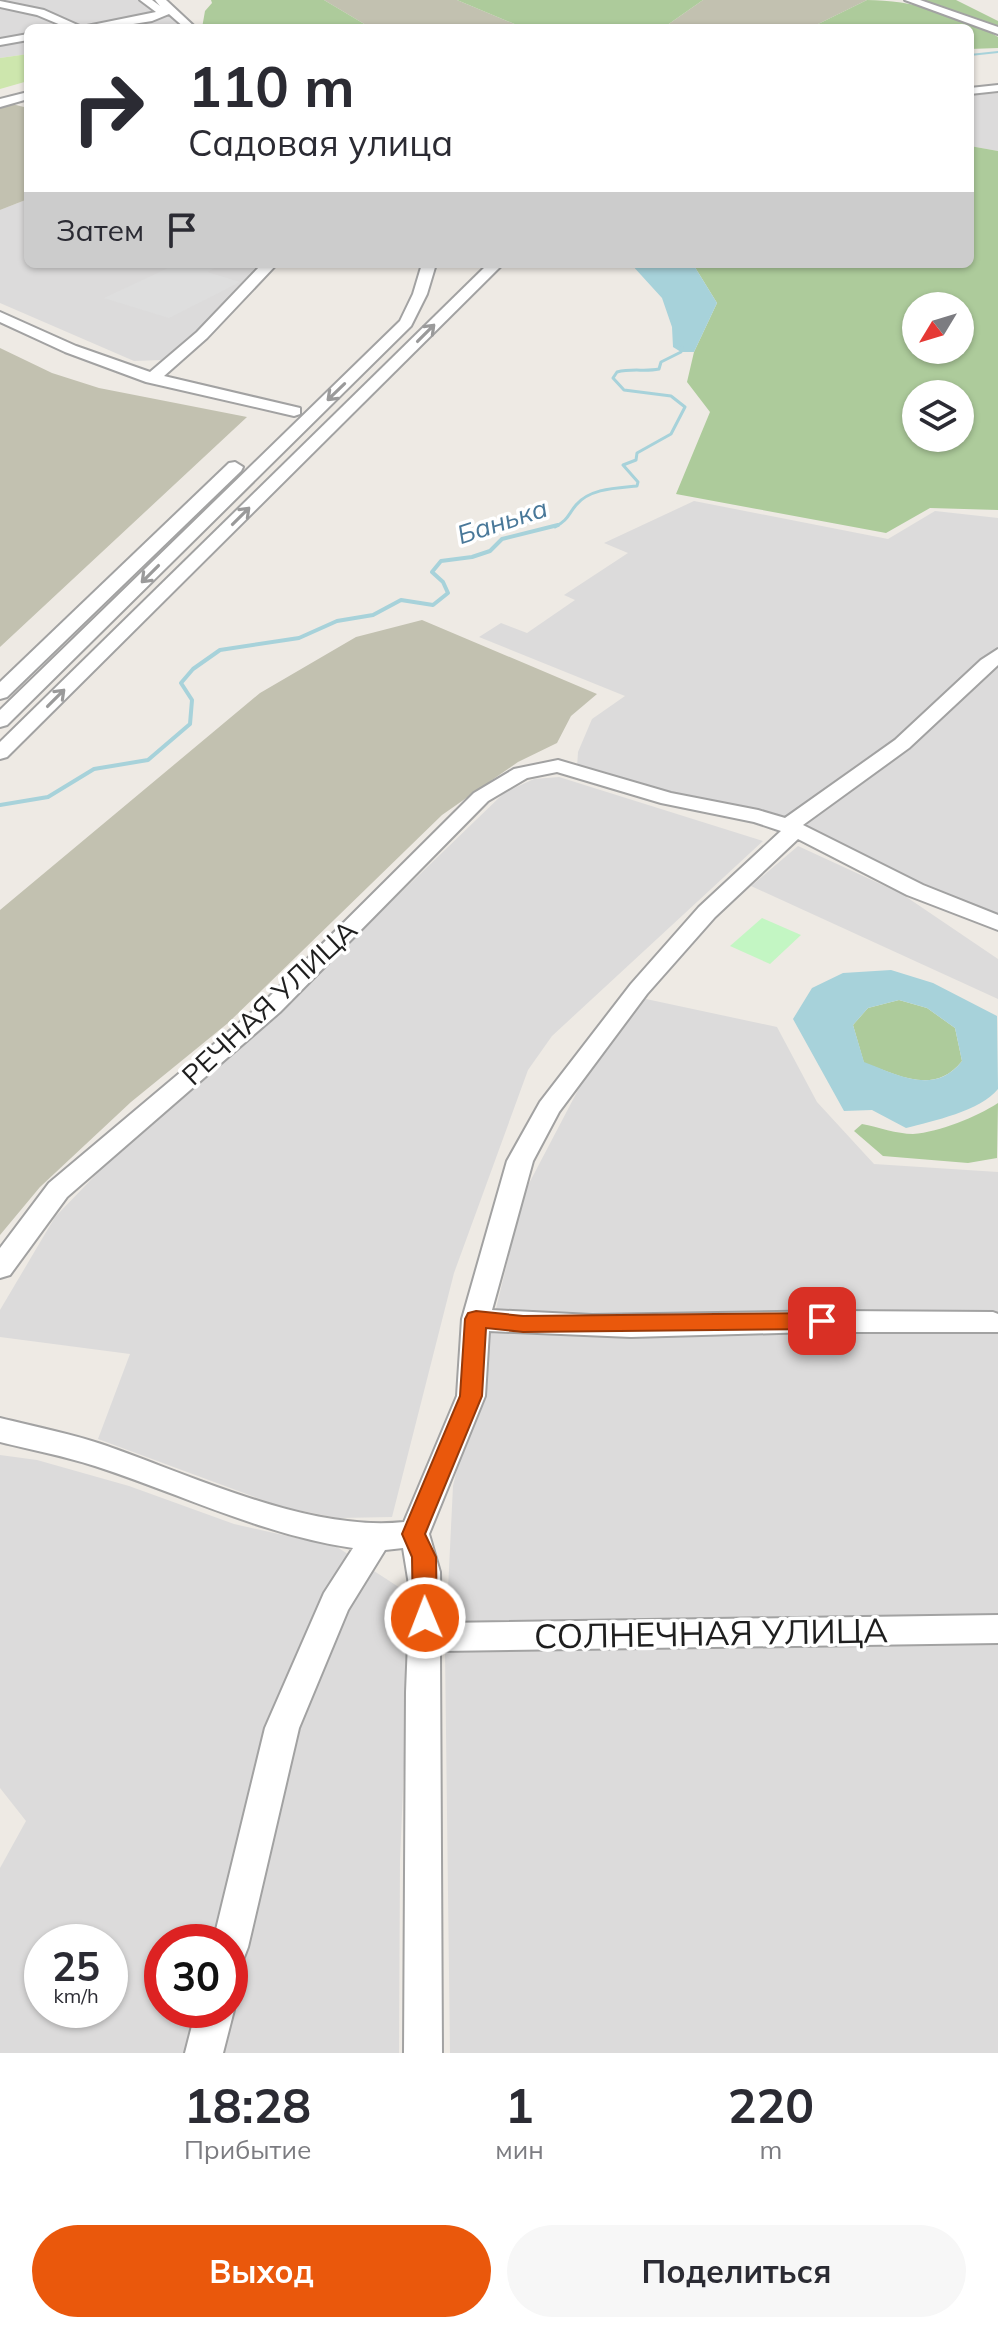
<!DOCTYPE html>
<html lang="ru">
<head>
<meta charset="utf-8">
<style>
  :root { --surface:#fff; --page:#f7f7f7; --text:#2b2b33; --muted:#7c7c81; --accent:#ea580c }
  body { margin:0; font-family:Mulish,sans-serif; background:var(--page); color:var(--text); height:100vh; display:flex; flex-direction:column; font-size:30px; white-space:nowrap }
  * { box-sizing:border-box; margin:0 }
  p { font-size:26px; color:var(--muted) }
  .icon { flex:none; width:44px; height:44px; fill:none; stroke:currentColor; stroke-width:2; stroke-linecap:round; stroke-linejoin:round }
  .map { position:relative; height:2053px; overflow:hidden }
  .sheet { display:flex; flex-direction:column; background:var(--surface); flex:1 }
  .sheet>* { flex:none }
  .banner { position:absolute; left:24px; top:24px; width:950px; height:244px; border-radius:12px; box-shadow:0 2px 6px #0004; background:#fff; color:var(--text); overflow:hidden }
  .needle { width:52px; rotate:232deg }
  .buttons { position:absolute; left:902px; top:292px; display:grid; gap:16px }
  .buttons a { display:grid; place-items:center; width:72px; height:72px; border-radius:50%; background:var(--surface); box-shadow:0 2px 6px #0004; font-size:40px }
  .speed { position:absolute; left:24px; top:1924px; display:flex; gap:16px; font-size:40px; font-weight:700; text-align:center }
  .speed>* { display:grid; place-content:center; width:104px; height:104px; border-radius:50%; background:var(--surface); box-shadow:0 2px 6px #0004; line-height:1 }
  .speed small { font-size:20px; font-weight:400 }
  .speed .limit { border:12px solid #d22; background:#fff; color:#111 }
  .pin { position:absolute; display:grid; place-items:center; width:68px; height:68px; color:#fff; margin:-34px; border-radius:16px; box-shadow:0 4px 12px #0006 }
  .me { position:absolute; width:88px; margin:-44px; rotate:359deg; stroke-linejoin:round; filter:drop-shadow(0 0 6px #0008) }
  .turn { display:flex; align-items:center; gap:28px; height:168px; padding:0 32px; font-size:36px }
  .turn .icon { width:104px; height:104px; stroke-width:2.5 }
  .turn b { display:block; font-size:56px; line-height:68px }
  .then { display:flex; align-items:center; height:76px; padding:0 32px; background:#0003; gap:16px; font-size:30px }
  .eta { display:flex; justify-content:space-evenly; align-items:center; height:136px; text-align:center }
  .eta b { font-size:48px; font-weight:700; line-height:56px }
  .action { display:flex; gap:16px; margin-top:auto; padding:16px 32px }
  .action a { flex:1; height:92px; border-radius:48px; background:var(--accent); color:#fff; font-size:32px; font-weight:700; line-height:92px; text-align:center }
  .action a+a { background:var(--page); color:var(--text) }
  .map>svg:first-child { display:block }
</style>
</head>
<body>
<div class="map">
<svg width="998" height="2053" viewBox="0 0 998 2053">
  <rect width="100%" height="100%" fill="#eeeae4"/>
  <g fill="#dcdbdb" fill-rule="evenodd">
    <polygon points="0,0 154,0 183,28 28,28 28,54 0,58"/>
    <polygon points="998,93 998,151 970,146 970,95"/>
    <polygon points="28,199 28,264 264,264 205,328 162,360 134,361 0,303 0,210"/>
    <polygon points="694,501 888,539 935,511 998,518 998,918 902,878 775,813 646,787 577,768 578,752 592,719 625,696 479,637 501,623 527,633 575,600 564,595 628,553 604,543"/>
    <polygon points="559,777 763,841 552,1036 528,1070 454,1273 392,1517 338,1518 282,1507 98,1439 130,1354 0,1337 0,1310 55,1217 111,1159 274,1015 505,792 534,779"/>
    <polygon points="798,846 902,894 998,959 998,999 751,886"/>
    <polygon points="646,999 777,1027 817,1102 874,1164 998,1172 998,2053 450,2053 445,1652 453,1486 524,1193 589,1069 618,1023"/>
    <path d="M 0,1455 L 37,1460 L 129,1486 L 234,1524 L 337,1547 L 411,1595 L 400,1861 L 399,2053 L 0,2053 L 0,1868 L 26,1821 L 0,1788 ZM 42,1942 L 110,1942 L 110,2010 L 42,2010 ZM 162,1942 L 230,1942 L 230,2010 L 162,2010 Z"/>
  </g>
  <g fill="#c2c1b0">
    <polygon points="324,0 457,0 524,28 371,28"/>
    <polygon points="703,0 867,0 810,28 663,28"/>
    <polygon points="12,104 28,108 28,199 0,210 0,107"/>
    <polygon points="0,348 52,373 99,388 247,417 0,647"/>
    <polygon points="422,620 597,694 571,716 557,743 518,762 442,815 228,1023 131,1102 40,1187 0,1235 0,910 260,693 356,637"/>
  </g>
  <polygon fill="#cde6ad" points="28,54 28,81 0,89 0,58"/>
  <g fill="#adcb9b" fill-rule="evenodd">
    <polygon points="211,0 324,0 371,28 202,28 205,11 212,3"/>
    <polygon points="457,0 703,0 663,28 524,28"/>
    <path d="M 867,0 C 911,0 961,14 998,37 L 998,48 L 970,49 L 970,28 L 810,28 Z"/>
    <polygon points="920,0 956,0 998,21 998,27"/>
    <path d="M 970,146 L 998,151 L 998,510 L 930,508 L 886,533 L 676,494 L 710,412 L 687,382 L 694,352 L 717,303 L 693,264 L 970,264 ZM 916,306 L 960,306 L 960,350 L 916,350 ZM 916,394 L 960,394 L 960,438 L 916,438 Z"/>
    <path d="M 899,1000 L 927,1008 L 955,1028 L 962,1061 C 934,1096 899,1075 864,1063 L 853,1025 L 868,1008 Z"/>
    <path d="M 998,1103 L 997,1158 L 968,1163 L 883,1156 L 854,1131 L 862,1124 C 878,1127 897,1134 913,1134 C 940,1132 976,1117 998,1103 Z"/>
  </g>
  <polygon fill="#c3f6c3" points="762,918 801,935 770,964 730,946"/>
  <polygon fill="#dedede" points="177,264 222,264 207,272 240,282 169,318 104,298"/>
  <g fill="#a7d2da" fill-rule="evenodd">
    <polygon points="631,264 693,264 717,303 694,352 681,352 673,347 672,327 662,298"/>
    <path d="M 891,970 L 933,983 L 997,1016 L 998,1089 C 980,1111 933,1121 906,1128 L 872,1110 L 844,1111 L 793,1019 L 812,988 L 843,973 ZM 899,1000 L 927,1008 L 955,1028 L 962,1061 C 935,1096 898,1075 864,1062 L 853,1025 L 868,1008 Z"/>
  </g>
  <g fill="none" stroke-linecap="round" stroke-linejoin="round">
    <polyline stroke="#a7d2da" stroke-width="2" points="970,55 998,52"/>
    <path stroke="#a7d2da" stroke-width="3" d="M 555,527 C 569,519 567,516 576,505 C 590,488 618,488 637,486 L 638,482 L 623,465 L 636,460 L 637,453 L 671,434 L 685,407 L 671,396 L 624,390 L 613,378 L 617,372 C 633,368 645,372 659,369 L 661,362 L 681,352 L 682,347"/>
    <polyline stroke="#a7d2da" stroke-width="4" points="0,805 48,797 94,769 148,760 190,724 192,700 181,683 193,669 220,650 299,638 337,621 373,615 401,600 433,605 448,593 443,582 432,572 441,561 472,557 490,551 502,539 558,525"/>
    <g stroke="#a2a2a2" stroke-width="4">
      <g id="minor">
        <polygon points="140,0 152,0 160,6 155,0 166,0 196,28 185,28 169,14 152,21 108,28 68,28 37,15 0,7 0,1 44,10 82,27 156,12"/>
        <polygon points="905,0 920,0 998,27 998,34"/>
        <polygon points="28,34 28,40 0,45 0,39"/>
        <polygon points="998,85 998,91 970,94 970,88"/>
        <polygon points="28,92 28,99 0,107 0,99"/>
        <polygon points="262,264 277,264 207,338 164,376 300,408 300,414 294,416 146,382 65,352 0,322 0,312 76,346 150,372 197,332"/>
        <polygon points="422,264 436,264 427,294 411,326 7,725 0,727 0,710 400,321 413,294"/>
        <polygon points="488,264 503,264 7,757 0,759 0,742"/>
        <polygon points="235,462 243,467 241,471 7,697 0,699 0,682 229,463"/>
        <path d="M 998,649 L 998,665 L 909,748 L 803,825 L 923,885 L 998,915 L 998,930 L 907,895 L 798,839 L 715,917 L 647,994 L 559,1112 L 533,1161 L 492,1310 L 592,1315 L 838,1311 L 993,1312 L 998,1314 L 998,1332 L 812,1332 L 631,1337 L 489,1331 L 485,1396 L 429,1534 L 440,1572 L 441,1623 L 998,1615 L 998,1643 L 440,1651 L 442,2053 L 404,2053 L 406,1692 L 410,1591 L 403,1548 L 385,1550 L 348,1610 L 299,1728 L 248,1947 L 243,1960 L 230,1965 L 230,1942 L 213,1942 L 265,1728 L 324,1593 L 353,1548 C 263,1535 181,1494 95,1466 C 64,1456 32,1450 0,1442 L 0,1418 C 36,1427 73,1434 107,1446 C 195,1477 310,1532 404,1522 L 457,1396 L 462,1319 L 507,1161 L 540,1102 L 631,984 L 699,907 L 781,831 L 754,822 L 661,803 L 557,772 L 527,778 L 488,801 L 280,1012 L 67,1197 L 10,1275 L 0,1278 L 0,1248 L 49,1183 L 264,1002 L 474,793 L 514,769 L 558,760 L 671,793 L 758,810 L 785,818 L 895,740 L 981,660 Z"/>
        <polygon points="230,2001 234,2010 223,2053 185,2053 196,2010 230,2010"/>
      </g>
    </g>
    <use href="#minor" fill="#fff" fill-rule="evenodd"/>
  </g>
  <defs><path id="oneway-shaft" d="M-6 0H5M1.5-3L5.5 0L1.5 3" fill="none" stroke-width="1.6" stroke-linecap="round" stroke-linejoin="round" transform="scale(2)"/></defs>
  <g stroke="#9a9a9a">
    <use href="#oneway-shaft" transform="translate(426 333) rotate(-45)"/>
    <use href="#oneway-shaft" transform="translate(336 392) rotate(136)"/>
    <use href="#oneway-shaft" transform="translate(241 516) rotate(-45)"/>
    <use href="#oneway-shaft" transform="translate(150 574) rotate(135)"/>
    <use href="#oneway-shaft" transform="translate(56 698) rotate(-45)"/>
  </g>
  <polygon fill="#ea580c" stroke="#983908" stroke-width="2" points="476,1311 523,1316 822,1313 829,1316 833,1321 829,1327 822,1329 523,1332 486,1328 482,1396 425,1534 436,1557 437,1618 434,1625 425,1628 417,1625 413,1618 412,1557 402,1534 460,1396 465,1319 468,1313"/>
  <g text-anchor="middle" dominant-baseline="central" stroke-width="7" stroke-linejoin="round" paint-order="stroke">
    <g font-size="26" font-style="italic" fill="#497899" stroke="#fff">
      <text transform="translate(502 521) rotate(-18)">Банька</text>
    </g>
    <g font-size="28" fill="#1e1e1e" stroke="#fff">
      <text transform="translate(269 1002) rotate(-43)">РЕЧНАЯ УЛИЦА</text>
    </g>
    <g font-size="34" fill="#1e1e1e" stroke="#fff">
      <text transform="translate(711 1633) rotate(-1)">СОЛНЕЧНАЯ УЛИЦА</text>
    </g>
  </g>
</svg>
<div class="buttons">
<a><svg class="needle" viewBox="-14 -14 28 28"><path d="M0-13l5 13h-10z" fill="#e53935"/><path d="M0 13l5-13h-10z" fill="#7c7c81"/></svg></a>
<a><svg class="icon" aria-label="layers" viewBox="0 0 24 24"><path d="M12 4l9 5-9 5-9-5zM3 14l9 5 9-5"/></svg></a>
</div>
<div class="speed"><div>25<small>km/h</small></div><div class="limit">30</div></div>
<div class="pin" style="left:822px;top:1321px;background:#d93025"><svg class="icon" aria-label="arrive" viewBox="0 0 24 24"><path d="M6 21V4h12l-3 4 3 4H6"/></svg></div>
<svg class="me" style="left:425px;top:1618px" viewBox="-20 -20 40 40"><circle r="17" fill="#ea580c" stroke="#fff" stroke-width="3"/><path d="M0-11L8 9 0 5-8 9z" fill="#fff"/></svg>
<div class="banner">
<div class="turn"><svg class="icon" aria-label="right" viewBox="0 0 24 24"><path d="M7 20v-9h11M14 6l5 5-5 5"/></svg><div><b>110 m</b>Садовая улица</div></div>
<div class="then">Затем<svg class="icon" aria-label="arrive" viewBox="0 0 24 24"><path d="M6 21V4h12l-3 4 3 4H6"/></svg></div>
</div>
</div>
<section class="sheet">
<div class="eta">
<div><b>18:28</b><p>Прибытие</p></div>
<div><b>1</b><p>мин</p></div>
<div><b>220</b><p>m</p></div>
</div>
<div class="action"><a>Выход</a><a>Поделиться</a></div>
</section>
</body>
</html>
